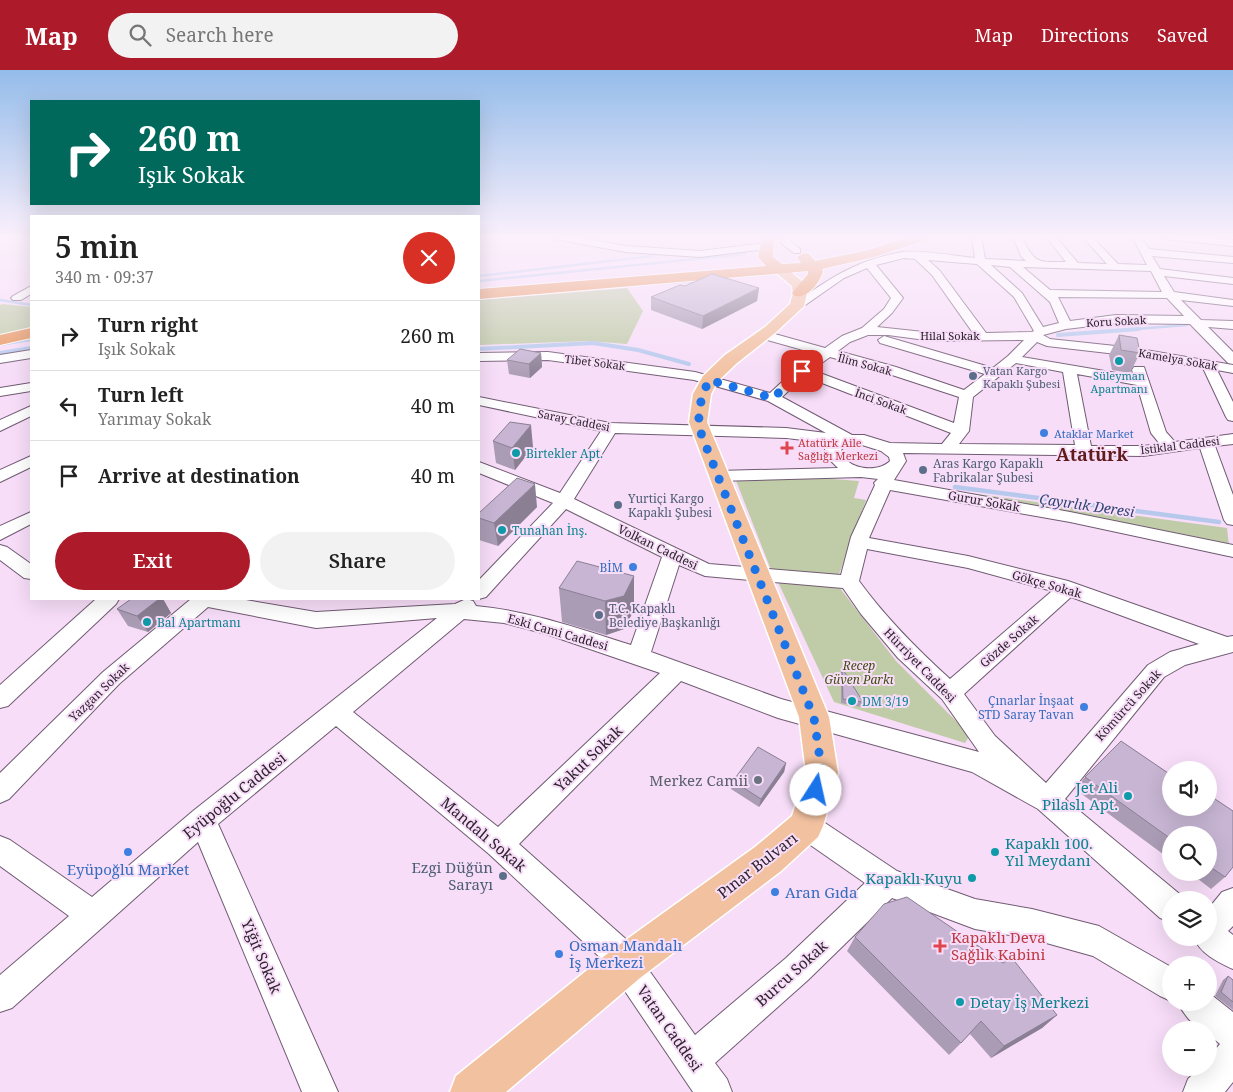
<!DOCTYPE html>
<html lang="en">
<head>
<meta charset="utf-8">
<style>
  :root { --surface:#fff; --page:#f2f2f2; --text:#222; --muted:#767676; --line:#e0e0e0; --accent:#ad1a29 }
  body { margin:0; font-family:"Noto Serif",serif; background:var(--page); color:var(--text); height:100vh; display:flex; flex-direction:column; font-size:19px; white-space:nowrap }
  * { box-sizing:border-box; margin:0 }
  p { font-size:16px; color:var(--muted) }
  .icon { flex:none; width:28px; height:28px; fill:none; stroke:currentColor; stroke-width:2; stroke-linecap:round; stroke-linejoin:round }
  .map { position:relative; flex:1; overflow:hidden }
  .details { position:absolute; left:30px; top:145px; width:450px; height:385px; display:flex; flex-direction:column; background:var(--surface); border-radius:0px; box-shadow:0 5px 20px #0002 }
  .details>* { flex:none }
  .top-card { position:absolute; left:30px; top:30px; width:450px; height:105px; border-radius:0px; box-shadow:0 5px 20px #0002; background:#00695c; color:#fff; overflow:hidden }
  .buttons { position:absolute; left:1162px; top:691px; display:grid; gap:10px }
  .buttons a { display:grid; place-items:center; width:55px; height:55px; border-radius:50%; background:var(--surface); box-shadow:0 5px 20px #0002; font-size:25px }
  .pin { position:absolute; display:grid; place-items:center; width:42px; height:42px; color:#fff; margin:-21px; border-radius:10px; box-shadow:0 2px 8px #0006 }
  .me { position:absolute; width:55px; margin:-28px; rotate:10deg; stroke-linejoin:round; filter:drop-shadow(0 0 4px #0008) }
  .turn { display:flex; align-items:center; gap:18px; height:105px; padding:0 25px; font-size:22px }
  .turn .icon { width:65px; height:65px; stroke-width:2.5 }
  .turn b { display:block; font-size:35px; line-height:42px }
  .round { display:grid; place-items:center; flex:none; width:52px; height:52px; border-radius:26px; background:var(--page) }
  .head { display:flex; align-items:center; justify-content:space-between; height:85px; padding:0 25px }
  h1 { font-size:30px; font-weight:600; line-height:38px }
  .action { display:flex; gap:10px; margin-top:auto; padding:10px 25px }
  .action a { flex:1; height:58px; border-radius:30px; background:var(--accent); color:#fff; font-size:20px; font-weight:600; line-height:58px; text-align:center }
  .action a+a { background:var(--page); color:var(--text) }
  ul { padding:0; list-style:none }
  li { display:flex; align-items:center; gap:15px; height:70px; padding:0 25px; border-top:1px solid var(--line) }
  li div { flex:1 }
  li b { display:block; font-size:19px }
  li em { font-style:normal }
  header { display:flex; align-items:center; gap:30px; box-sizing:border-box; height:70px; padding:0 25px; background:var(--accent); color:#fff }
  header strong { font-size:24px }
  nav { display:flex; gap:28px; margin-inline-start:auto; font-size:18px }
  .search { width:350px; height:45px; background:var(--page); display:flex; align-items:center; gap:12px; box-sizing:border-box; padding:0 18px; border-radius:28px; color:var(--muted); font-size:19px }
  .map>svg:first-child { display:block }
</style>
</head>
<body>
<header>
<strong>Map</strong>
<div class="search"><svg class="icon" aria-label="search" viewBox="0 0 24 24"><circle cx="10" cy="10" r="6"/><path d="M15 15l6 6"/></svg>Search here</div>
<nav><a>Map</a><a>Directions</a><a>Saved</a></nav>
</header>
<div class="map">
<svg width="1233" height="1022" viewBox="0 0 1233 1022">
  <rect width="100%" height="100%" fill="#f7ddf8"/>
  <g fill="#c0cba8">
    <polygon points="627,218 643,241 627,274 589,271 479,275 479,230"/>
    <polygon points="3,234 31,237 31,261 0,266 0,235"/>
    <polygon points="735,408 820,408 859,411 854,428 866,430 838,507 771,500"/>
    <polygon points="955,421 1227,458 1229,476"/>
    <polygon points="778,512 839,517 896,591 970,665 965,673 834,632"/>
  </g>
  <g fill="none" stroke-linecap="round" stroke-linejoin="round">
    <g stroke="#b6c9ed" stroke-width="2.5">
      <polyline points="791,168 843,166"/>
      <polyline points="479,206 653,186"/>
      <polyline points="479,211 745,184"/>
      <polyline points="660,213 702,211"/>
      <polyline points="0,230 31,235"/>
      <polyline points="1123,260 1187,255"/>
    </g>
    <g stroke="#b6c9ed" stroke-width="4">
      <polyline points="1058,265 1139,259"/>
      <polyline points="0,274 31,269"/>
      <polyline points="479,279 593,273 638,280 689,294"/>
      <polyline points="0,283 31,278"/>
    </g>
    <polyline stroke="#b6c9ed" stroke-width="4.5" points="955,417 1219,452"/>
    <g stroke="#715b73" stroke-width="2">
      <g id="minor">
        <polygon points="549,166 567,166 626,176 700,181 766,173 771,176 766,179 700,187 626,182 554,169"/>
        <polygon points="781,166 789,166 790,171 800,179 800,183 794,183 782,174"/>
        <path d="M 972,166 L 981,166 L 985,189 L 1026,191 L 1021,186 L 1013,166 L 1021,166 C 1036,194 1035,192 1066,192 L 1046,166 L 1055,166 L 1078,193 L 1107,194 L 1082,166 L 1091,166 L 1118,194 L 1147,195 L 1132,166 L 1140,166 L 1149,179 L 1233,187 L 1233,193 L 1152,186 L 1160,199 L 1233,208 L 1233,214 L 1164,206 L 1174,222 L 1233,230 L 1233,236 L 1181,230 L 1201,250 L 1233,251 L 1233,259 L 1208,257 L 1233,282 L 1233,294 L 1228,293 L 1190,254 L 1116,253 L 1066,259 L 1043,265 L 1050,269 L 1134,278 L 1233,295 L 1233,303 L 1217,300 L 1233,332 L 1233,351 L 1228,350 L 1226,347 L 1203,298 L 1134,286 L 1047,276 L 1037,272 L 1022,287 L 1134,306 L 1132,300 L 1134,297 L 1144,297 L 1166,362 L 1175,372 L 1233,364 L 1233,374 L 1215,376 L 1233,425 L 1233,455 L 1227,454 L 1224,450 L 1200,378 L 1143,386 L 903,383 L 906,391 L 894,410 L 1070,442 L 1233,475 L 1233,487 L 1070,452 L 890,420 L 869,468 L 968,486 L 1068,511 L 1227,567 L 1233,566 L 1233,582 L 1185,595 L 1164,607 L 1065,729 L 1182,826 L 1183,830 L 1171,830 L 1171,852 L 1160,848 L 1038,739 L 972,702 L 778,648 L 681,611 L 519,774 L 628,871 L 695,965 L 786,888 L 865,813 L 796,765 L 792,756 L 796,747 L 806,743 L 816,747 L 897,801 L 975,829 L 1032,839 L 1099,856 L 1171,897 L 1171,931 L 1160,926 L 1093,886 L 1032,869 L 975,859 L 892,828 L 808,910 L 715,993 L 727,1009 L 732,1022 L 693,1022 L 606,893 L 489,784 L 336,656 L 218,754 L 338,1022 L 302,1022 L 198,772 L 12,938 L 0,942 L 0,905 L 69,846 L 0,796 L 0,766 L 10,770 L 92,827 L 193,741 L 437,548 L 316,558 L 208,537 L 119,614 L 9,729 L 0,733 L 0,703 L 103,602 L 191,529 L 240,529 L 316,542 L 455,534 L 466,529 L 473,531 L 476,536 C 530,541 580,559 631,575 L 662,487 L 566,439 L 486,527 L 479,529 L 478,529 L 479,510 L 553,433 L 479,403 L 479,392 L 560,423 L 601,361 L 479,335 L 479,327 L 610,353 L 786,358 L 826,363 L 768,331 L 694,310 L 548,290 L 479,291 L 479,283 L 548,282 L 695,302 L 770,323 L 797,298 L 817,284 L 760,268 L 758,265 L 760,262 L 764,261 L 825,278 L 842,266 L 862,258 L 884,239 L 891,228 L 867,198 L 844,208 L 801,238 L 793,238 L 791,236 L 793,234 C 829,209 858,189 903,182 C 920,180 956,186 975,188 ZM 904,188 L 915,189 L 932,205 L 973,263 L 933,263 L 877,257 L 892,243 L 903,228 L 876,195 ZM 928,190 L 977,194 L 1014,227 L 1034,261 L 1032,262 L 986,263 L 940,201 ZM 991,195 L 1010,197 L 1050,232 L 1059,253 L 1043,257 L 1022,223 ZM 1023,197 L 1151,201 L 1162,222 L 1050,220 ZM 1058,227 L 1167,228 L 1184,246 L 1116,245 L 1070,251 ZM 868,265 L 888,265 L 933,271 L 1024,270 L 1008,286 L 993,298 L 884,266 L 878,270 L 880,273 L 985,304 L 964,320 L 896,297 L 838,281 L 850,272 ZM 830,287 L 886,303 L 959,327 L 954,353 L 812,300 ZM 1016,293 L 1063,302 L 1075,375 L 959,374 L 969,361 L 973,327 ZM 1077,304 L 1137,315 L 1151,363 L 1160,374 L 1143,376 L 1091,376 ZM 804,306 L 951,363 L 942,374 L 890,373 L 864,365 L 852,365 L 782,327 ZM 615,363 L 786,368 L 829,373 L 825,378 L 826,386 L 838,398 L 717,401 L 711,402 L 709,406 L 711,410 L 717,411 L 861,407 L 878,409 L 874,413 L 875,415 L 851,467 L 841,505 L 709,494 L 574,429 ZM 859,374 L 881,381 L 889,387 L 890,391 C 877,404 844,399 841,380 L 845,376 ZM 867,479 L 968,498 L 1052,521 L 950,609 C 917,579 886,548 859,511 ZM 679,495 L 705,506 L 843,518 L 861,544 L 898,588 L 942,629 L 979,682 L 781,629 L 651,582 ZM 1071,527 L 1199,574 L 1170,582 L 1148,595 L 1046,713 L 995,666 L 964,624 ZM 464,549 L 504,553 L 546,564 L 660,603 L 498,757 L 353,642 Z"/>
        <polygon points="1159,166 1188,166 1233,170 1233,176 1164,169"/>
        <polygon points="31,216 31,224 21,230 13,230 11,228 13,226"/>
        <polygon points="31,280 31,288 0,293 0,285"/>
        <polygon points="31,313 31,321 0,326 0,318"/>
        <polygon points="31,336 31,346 0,361 0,350"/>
        <polygon points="31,386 31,397 0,412 0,400"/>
        <polygon points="31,442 31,454 0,470 0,456"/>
        <polygon points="0,475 7,477 31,494 31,509 24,508 0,490"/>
        <polygon points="96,529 119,529 116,534 8,636 0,638 0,615"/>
        <path d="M 1233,818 L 1233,856 L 1228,861 L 1233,865 L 1233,899 C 1217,892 1200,883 1194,868 L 1209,868 L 1209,838 L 1222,822 Z"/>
        <path d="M 1209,923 L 1233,942 L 1233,1012 L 1225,1022 L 1183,1022 L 1188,1009 L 1199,998 L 1209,998 L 1209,987 L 1220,974 L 1209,965 L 1209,960 C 1195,960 1183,944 1178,932 L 1209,932 Z"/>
      </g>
    </g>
    <g stroke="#fff" stroke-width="3">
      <polygon id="major" points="780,196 785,197 805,214 807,223 804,236 775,263 737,293 717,312 711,324 707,352 829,647 838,703 823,756 818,767 781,801 640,908 506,1022 450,1022 456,1006 612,880 755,777 792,746 806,703 799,647 689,352 693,324 703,306 725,285 765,257 790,234 793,223 792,216 773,200"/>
    </g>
    <g stroke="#fff" stroke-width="2">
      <g id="highway">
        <path d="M 762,166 L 785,166 L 784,169 L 774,171 L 773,187 L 782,194 L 801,193 L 797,187 L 804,183 L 809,184 L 815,191 L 865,181 L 913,166 L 930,166 L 929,169 L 874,187 L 822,199 L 823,201 C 820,213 807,229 795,226 L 792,223 L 808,204 L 808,201 L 479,229 L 479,219 L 766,196 L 758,187 Z"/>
        <polygon points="31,258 31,268 0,275 0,265"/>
      </g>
    </g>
    <use href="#minor" fill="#fff" fill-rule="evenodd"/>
    <use href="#major" fill="#f2c1a0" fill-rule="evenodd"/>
    <use href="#highway" fill="#e99860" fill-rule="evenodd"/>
  </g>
  <g fill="#ab9cb5">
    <polygon points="685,216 759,218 757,231 702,259 651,240 651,227"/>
    <polygon points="1119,265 1140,283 1130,303 1112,300 1109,285"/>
    <polygon points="541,283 542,297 530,308 509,304 507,290"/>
    <polygon points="493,371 533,377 515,400 496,393"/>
    <polygon points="537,437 498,476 479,470 479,443"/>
    <polygon points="634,506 634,540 624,559 606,565 562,552 559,518"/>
    <polygon points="131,529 163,529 171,543 148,562 128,556 117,539"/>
    <polygon points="842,598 863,632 861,637 841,633 841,602"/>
    <polygon points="1121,671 1171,705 1171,738 1209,738 1209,725 1233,741 1233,797 1225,807 1211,819 1189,802 1209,802 1209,765 1171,765 1171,790 1075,719 1085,707"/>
    <polygon points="786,693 784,702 759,737 731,719 733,711"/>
    <polygon points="855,867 1057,945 1042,958 991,988 970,964 949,985 847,881"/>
    <polygon points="1228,906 1233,910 1233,940 1215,926 1223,910"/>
  </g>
  <g fill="#8b7f94">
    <polygon points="759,218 757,231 702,259 703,246"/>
    <polygon points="541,283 542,297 530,308 529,294"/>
    <polygon points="531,355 533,377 515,400 512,378"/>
    <polygon points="535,414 537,437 498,476 494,453"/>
    <polygon points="634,506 634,540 624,559 606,565 605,531"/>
    <polygon points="159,529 163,529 171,543 148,562 137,546"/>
    <polygon points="786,693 784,702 759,737 761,729"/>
    <polygon points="1057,945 1042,958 991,988 1004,976"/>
  </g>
  <g fill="#c7b5d3" stroke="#8b7f94">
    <polygon points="712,204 759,218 703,246 651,227 680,215 685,216"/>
    <polygon points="1119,265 1137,268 1140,283 1121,280"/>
    <polygon points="520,279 541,283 529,294 507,290"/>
    <polygon points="510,352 531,355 512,378 493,371"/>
    <polygon points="517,408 535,414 494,453 479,448 479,443"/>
    <polygon points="577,491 634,506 624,526 605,531 559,518"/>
    <polygon points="131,529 159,529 137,546 117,539"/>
    <polygon points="842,598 863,632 843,629"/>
    <polygon points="1121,671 1171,705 1171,738 1209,738 1209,725 1233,741 1233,797 1225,807 1209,796 1209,765 1171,765 1171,769 1085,707"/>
    <polygon points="758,677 786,693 761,729 733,711"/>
    <polygon points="907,827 1003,893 1012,888 1057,945 1004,976 981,951 961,973 855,867 884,834"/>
    <polygon points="1228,906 1233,910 1233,932 1221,922"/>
  </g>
  <linearGradient id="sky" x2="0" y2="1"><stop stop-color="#94bcea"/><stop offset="0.54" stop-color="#fbf0fc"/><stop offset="1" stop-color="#fbf0fc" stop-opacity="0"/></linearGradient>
  <rect width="1233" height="309" fill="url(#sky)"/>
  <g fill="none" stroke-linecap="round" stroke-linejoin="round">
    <path stroke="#1a73e8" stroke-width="9" stroke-dasharray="0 16.2" d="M 802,301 L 773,328 L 709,310 C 701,327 695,346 702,366 L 814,648 L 822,703 L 816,720"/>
  </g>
  <g fill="#0f9aa8" stroke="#f7ddf8" stroke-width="2">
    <circle cx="1119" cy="291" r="5"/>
    <circle cx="516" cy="383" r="5"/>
    <circle cx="502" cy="460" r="5"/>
    <circle cx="147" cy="552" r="5"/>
    <circle cx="852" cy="631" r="5"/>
    <circle cx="1128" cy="726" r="5"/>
    <circle cx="995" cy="782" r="5"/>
    <circle cx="972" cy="808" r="5"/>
    <circle cx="960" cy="932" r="5"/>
  </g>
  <g fill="#5c6f8a" stroke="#f7ddf8" stroke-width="2">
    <circle cx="973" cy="306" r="5"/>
    <circle cx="923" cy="400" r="5"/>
    <circle cx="618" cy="435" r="5"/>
    <circle cx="599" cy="545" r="5"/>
    <circle cx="503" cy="806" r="5"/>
  </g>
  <g fill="#3f7fe0" stroke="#f7ddf8" stroke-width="2">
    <circle cx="1044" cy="363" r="5"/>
    <circle cx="633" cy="497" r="5"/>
    <circle cx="1084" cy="637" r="5"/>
    <circle cx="128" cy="782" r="5"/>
    <circle cx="775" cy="822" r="5"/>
    <circle cx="559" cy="884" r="5"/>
  </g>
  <g fill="#e0444e" stroke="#f7ddf8" stroke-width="2">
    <path d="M784.5 370.5h5v5h5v5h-5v5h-5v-5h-5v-5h5z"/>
    <path d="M937.5 868.5h5v5h5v5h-5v5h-5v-5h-5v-5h5z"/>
  </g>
  <circle fill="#6b7280" stroke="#f7ddf8" stroke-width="2" cx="758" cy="710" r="5"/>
  <g text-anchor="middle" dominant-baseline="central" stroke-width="4" stroke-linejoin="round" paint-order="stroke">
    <g font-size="11" fill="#2c232d" stroke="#f7ddf8">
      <text transform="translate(1116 251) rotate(-3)">Koru Sokak</text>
      <text x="950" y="265">Hilal Sokak</text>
      <text transform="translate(1178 289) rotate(10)">Kamelya Sokak</text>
      <text transform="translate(595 292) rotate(7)">Tibet Sokak</text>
      <text transform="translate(865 294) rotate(15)">İlim Sokak</text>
      <text transform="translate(881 331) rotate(20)">İnci Sokak</text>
      <text transform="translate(574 350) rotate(11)">Saray Caddesi</text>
      <text transform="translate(1180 375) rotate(-7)">İstiklal Caddesi</text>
    </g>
    <g font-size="11" fill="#4e5e75" stroke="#f7ddf8" text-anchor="start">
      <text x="983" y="300">Vatan Kargo<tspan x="983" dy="13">Kapaklı Şubesi</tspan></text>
    </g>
    <g font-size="11" fill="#0d838f" stroke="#f7ddf8">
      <text x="1119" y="305">Süleyman<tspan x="1119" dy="13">Apartmanı</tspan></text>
    </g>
    <g font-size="11" fill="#366cbe" stroke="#f7ddf8" text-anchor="start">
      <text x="1054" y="363">Ataklar Market</text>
    </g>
    <g font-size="11" fill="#be3a42" stroke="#f7ddf8" text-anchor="start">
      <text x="798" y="372">Atatürk Aile<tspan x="798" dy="13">Sağlığı Merkezi</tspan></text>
    </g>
    <g font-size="12" fill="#0d838f" stroke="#f7ddf8" text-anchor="start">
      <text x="526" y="383">Birtekler Apt.</text>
      <text x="512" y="460">Tunahan İnş.</text>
      <text x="157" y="552">Bal Apartmanı</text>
      <text x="862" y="631">DM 3/19</text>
    </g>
    <g font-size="12" fill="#4e5e75" stroke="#f7ddf8" text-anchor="start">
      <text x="933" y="393">Aras Kargo Kapaklı<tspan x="933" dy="14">Fabrikalar Şubesi</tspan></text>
      <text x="628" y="428">Yurtiçi Kargo<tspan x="628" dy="14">Kapaklı Şubesi</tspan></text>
      <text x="609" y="538">T.C. Kapaklı<tspan x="609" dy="14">Belediye Başkanlığı</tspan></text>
    </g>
    <g font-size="12" fill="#2c232d" stroke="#f7ddf8">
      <text transform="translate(984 431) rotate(10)">Gurur Sokak</text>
      <text transform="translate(658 477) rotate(26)">Volkan Caddesi</text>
      <text transform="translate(1047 514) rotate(16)">Gökçe Sokak</text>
      <text transform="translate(558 562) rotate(16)">Eski Cami Caddesi</text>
      <text transform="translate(1009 571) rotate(-41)">Gözde Sokak</text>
      <text transform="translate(920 595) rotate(46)">Hürriyet Caddesi</text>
      <text transform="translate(99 622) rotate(-44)">Yazgan Sokak</text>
      <text transform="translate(1128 635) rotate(-48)">Kömürcü Sokak</text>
    </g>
    <g font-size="12" fill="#366cbe" stroke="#f7ddf8" text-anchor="end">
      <text x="623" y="497">BİM</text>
      <text x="1074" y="630">Çınarlar İnşaat<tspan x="1074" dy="14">STD Saray Tavan</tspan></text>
    </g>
    <g font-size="12" font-style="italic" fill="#3f4d10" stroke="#f7ddf8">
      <text x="859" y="595">Recep<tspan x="859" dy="14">Güven Parkı</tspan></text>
    </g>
    <g font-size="14" font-style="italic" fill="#2e4574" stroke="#f7ddf8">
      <text transform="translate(1087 435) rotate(8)">Çayırlık Deresi</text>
    </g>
    <g font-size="15" fill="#2c232d" stroke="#f7ddf8">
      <text transform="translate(588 688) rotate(-44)">Yakut Sokak</text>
      <text transform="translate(234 725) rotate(-39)">Eyüpoğlu Caddesi</text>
      <text transform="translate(484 764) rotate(40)">Mandalı Sokak</text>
      <text transform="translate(757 795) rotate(-38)">Pınar Bulvarı</text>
      <text transform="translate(262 886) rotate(67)">Yiğit Sokak</text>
      <text transform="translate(791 903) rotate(-42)">Burcu Sokak</text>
      <text transform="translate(670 958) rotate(55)">Vatan Caddesi</text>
    </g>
    <g font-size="15" fill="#5b616d" stroke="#f7ddf8" text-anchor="end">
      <text x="748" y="710">Merkez Camii</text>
    </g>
    <g font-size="15" fill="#0d838f" stroke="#f7ddf8" text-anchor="end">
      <text x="1118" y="717">Jet Ali<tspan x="1118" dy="17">Pilaslı Apt.</tspan></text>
      <text x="1005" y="773" text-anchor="start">Kapaklı 100.<tspan x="1005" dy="17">Yıl Meydanı</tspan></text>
      <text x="962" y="808">Kapaklı Kuyu</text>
      <text x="970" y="932" text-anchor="start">Detay İş Merkezi</text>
    </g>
    <g font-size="15" fill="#4e5e75" stroke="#f7ddf8" text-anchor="end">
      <text x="493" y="797">Ezgi Düğün<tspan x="493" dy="17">Sarayı</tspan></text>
    </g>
    <g font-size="15" fill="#366cbe" stroke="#f7ddf8" text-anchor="start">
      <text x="128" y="799" text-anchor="middle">Eyüpoğlu Market</text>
      <text x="785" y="822">Aran Gıda</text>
      <text x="569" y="875">Osman Mandalı<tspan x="569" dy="17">İş Merkezi</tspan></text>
    </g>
    <g font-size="15" fill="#be3a42" stroke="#f7ddf8" text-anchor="start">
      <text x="951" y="867">Kapaklı Deva<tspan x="951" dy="17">Sağlık Kabini</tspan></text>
    </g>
    <g font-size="18" font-weight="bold" fill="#601b1d" stroke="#f7ddf8">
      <text x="1092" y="384">Atatürk</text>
    </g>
  </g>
</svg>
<div class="buttons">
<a><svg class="icon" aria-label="sound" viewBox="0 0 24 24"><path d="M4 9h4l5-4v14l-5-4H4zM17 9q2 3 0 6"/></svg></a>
<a><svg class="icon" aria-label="search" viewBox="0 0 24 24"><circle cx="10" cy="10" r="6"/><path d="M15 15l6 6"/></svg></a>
<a><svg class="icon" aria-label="layers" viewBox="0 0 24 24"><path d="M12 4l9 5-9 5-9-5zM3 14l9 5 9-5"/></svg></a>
<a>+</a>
<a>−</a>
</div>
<div class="pin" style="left:802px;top:301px;background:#d93025"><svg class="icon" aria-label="arrive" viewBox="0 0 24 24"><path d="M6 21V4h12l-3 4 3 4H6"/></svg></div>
<svg class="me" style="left:816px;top:720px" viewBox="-20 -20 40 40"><circle r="19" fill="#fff"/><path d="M0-13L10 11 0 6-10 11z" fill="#1a73e8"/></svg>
<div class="top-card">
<div class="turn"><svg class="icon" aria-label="right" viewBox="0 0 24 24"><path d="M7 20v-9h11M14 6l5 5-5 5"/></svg><div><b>260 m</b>Işık Sokak</div></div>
</div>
<section class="details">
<div class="head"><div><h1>5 min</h1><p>340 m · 09:37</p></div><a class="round" style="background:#d93025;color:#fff"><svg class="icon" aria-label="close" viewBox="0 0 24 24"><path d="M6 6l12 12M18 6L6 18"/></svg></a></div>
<ul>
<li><svg class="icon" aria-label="right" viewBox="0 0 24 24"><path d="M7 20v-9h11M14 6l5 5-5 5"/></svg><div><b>Turn right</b><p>Işık Sokak</p></div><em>260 m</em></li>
<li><svg class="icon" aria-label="left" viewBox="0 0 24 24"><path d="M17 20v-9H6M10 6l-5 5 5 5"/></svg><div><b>Turn left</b><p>Yarımay Sokak</p></div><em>40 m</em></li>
<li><svg class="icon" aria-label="arrive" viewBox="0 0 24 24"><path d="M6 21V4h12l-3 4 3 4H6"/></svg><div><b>Arrive at destination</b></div><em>40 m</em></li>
</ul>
<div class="action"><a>Exit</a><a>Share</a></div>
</section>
</div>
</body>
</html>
